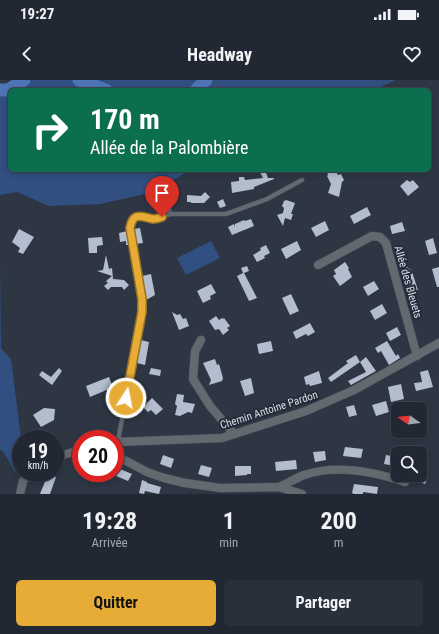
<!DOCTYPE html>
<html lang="fr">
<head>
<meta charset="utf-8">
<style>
  :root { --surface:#222833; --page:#2a303b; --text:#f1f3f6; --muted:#a2a6ac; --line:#3f444e; --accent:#e7ac36 }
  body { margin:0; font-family:"Roboto Condensed",sans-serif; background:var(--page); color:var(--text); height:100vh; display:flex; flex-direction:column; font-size:15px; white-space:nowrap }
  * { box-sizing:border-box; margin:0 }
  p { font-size:13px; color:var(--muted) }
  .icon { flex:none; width:22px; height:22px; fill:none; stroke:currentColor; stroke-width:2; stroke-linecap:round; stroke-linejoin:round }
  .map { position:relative; height:414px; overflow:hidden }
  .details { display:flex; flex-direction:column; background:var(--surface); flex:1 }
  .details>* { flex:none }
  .top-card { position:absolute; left:8px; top:8px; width:423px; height:84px; border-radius:6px; box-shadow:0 2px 6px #0003,0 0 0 1px var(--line); background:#0b6e4f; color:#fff; overflow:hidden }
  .needle { width:26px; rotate:284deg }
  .controls { position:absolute; left:391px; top:322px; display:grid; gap:8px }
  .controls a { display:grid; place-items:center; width:36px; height:36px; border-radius:6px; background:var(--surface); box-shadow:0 2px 6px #0003,0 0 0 1px var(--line); font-size:20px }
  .speed { position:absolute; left:12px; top:350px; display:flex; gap:8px; font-size:20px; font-weight:700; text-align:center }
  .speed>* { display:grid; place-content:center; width:52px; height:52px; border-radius:50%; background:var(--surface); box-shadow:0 2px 6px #0003,0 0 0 1px var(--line); line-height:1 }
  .speed small { font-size:10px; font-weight:400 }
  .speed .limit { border:6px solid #d22; background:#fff; color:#111 }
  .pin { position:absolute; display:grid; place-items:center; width:34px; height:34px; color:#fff; margin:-41px -17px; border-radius:50% 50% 50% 0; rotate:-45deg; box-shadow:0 0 4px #0007 }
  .pin .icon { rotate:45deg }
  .me { position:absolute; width:44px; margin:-22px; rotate:11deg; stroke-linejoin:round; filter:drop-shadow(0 0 3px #0008) }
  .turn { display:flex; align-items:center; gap:14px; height:84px; padding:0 16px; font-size:18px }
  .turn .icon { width:52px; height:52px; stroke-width:2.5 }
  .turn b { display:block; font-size:28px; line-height:34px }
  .eta { display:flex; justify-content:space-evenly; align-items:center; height:68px; text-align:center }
  .eta b { font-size:24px; font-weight:700; line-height:28px }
  .primary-button { display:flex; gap:8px; margin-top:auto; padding:8px 16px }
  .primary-button a { flex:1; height:46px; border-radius:6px; background:var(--accent); color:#111; font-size:16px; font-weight:700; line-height:46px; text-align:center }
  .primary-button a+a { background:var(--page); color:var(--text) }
  .status { display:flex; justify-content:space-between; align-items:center; height:28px; padding:0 20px; background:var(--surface); direction:ltr }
  .status svg { height:11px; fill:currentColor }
  header { display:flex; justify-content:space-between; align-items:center; height:52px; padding:0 16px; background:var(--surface); font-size:18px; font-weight:700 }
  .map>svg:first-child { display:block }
</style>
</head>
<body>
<div class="status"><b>19:27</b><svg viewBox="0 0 49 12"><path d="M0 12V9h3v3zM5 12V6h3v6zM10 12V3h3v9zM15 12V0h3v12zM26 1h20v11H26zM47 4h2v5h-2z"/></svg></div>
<header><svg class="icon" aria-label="back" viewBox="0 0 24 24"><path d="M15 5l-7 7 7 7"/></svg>Headway<svg class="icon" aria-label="heart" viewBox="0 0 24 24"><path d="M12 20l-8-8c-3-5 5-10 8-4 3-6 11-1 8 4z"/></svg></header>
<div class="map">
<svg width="439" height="414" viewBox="0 0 439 414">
  <rect width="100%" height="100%" fill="#2e3644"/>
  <g fill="#314f81">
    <polygon points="21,0 396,0 374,10 10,10 10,90 190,90 154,112 100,124 49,126 17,112 0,115 0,8 10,10"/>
    <polygon points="211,161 220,178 186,195 177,178"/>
    <polygon points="0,181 1,268 11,279 21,359 21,380 15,392 3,371 0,370"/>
  </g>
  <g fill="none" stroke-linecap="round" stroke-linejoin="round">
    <g stroke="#4d74b5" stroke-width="13">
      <polyline points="79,0 106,10"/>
      <polyline points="0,10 8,10 24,0"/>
      <polyline points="196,10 206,0"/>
    </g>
  </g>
  <g fill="#b3bdce">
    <polygon points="259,90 265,90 268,98 274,98 274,99 254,107 254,109 232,113 231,102 239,101 239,97 244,97 245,100 263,98"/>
    <polygon points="331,90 335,90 338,95 341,94 344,100 342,102 339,117 328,113 331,104 327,96 328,95 327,92"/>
    <polygon points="407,100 410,102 413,100 419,107 408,116 400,106"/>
    <polygon points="205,112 210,117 204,123 191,123 191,122 187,122 187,115 201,116"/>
    <polygon points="223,119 226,126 220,128 217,122"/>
    <polygon points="286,120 295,123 291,134 293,134 291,140 285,138 283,146 277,135 283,133 284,128 282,126 284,121"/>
    <polygon points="367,127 371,135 354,144 350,136"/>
    <polygon points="251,139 254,146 232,155 228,147 234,144 235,147 235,144 244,140 245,141"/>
    <polygon points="325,141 329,150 316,157 311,148"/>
    <polygon points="402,142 405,151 392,154 390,146"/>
    <polygon points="140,148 143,163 136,164 134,149"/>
    <polygon points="19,149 34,157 23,174 18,172 20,168 12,162"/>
    <polygon points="127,151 129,165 126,165 126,161 120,162 119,153"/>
    <polygon points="102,157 103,165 97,166 97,173 89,173 88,158"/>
    <polygon points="433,158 437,173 429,175 425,161"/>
    <polygon points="297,161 301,170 286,179 281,169"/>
    <polygon points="266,165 270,173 264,176 265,178 257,182 253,175 261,170 260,168"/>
    <polygon points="106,175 109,189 112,188 113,199 124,200 129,205 124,210 122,207 111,207 108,210 104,206 108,203 106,201 112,196 97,191 103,190"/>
    <polygon points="345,182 349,188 348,189 352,197 340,206 333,196 336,194 334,190"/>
    <polygon points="247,186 249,191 244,193 257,218 249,221 237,196 243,193 241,188"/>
    <polygon points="407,187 410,190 411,189 418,210 409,213 402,191"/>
    <polygon points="439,187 439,207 437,207 432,189"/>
    <polygon points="151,194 155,215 146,220 142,196"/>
    <polygon points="374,201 379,209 368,216 363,207"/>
    <polygon points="211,204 216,213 210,216 211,219 203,223 197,211"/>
    <polygon points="291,214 299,231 290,235 282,218"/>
    <polygon points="382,224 387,233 375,240 370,231"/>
    <polygon points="172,232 177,235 180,234 183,239 186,238 189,246 179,250"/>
    <polygon points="216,236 219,240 222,238 223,239 224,238 230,246 227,248 229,250 223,255 219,249 215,250 209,241"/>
    <polygon points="310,243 315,252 308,256 306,254 296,259 293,252"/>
    <polygon points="397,247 401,255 390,261 386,253"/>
    <polygon points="141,260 149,262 145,285 137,283"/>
    <polygon points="271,261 273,271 259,274 257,264"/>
    <polygon points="387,261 396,276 398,274 400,278 389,285 381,271 378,273 375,268"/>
    <polygon points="356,275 360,282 366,277 376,291 351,305 348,301 366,292 360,282 331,302 328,298 348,283 346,281"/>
    <polygon points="215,279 217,285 219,284 223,298 222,301 209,305 211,300 203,283"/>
    <polygon points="59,288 62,291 52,305 39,295 42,291 51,297"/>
    <polygon points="151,288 161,290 160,296 149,294"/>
    <polygon points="428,290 433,307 416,311 414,303 422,302 420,292"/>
    <polygon points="319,291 322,303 310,306 309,304 306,305 304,297"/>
    <polygon points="109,297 112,305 108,307 109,309 90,317 86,306"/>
    <polygon points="251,298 254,313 245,316 240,301"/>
    <polygon points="401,304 404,319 391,322 388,307"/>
    <polygon points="177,314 184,315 183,322 195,324 192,333 188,332 180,336 175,335 177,326 175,324"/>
    <polygon points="152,318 163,329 156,335 151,330 148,332 143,327"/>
    <polygon points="386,321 389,332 376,336 372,325"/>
    <polygon points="354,325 357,335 349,337 346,327"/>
    <polygon points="44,328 55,329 54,340 41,347 33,335"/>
    <polygon points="345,367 363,369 361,378 343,376"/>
    <polygon points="325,371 326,380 315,382 313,372"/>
    <polygon points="163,375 174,379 171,388 160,384"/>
    <polygon points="386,375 397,377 395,386 384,384"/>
    <polygon points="296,380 297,389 276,391 275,382"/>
    <polygon points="201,385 212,388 209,397 198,394"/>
    <polygon points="235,386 251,386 251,394 247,394 247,395 235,396"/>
    <polygon points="120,389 132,394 128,401 116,396"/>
    <polygon points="420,392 428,396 425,404 414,400 416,395 420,395"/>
    <polygon points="48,394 56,397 50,414 40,414"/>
    <polygon points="142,400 147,402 147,403 161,407 159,414 145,411 144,414 139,413"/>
    <polygon points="354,404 378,407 377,414 363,412 363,414 354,414 352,413"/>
  </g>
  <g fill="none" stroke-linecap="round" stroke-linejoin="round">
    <g stroke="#4d5461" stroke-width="5">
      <g id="lane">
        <polyline points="156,115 161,115 167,119 170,134"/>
        <polyline points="118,361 142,232 142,219 130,148 131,142 136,137 142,135 155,139 170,134 226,134 267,119 302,100"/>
      </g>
    </g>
    <g stroke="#4d5461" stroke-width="9">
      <g id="street">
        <polyline points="318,185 372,156 380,157 386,163 417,276"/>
        <polyline points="201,260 195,271 193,299 210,326 234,354"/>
        <polyline points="115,362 222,358 306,331 354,310 439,263"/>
        <polyline points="115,375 147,392 164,398 185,403 220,408 279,407 302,414"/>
        <polyline points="55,377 81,370"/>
        <path d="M 279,407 C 288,403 296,398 304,395 C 336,384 375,392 405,402"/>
        <polyline points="20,414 23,401 30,393"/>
      </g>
    </g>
    <use href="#lane" stroke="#64696f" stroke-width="4"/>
    <use href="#street" stroke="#64696f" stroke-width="8"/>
  </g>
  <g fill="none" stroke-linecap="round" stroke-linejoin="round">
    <g stroke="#967023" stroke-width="10">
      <path id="route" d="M 126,318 L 142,232 L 142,219 L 130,148 C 133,131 142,137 153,139 C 156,139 159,138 162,137"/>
    </g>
    <use href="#route" stroke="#e7ac36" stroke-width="7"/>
  </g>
  <g text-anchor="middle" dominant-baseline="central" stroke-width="4" stroke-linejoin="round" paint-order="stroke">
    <g font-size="11" fill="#d8dee7" stroke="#242c39">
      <text transform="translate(408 202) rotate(74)">Allée des Bleuets</text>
      <text transform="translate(269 330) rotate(-18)">Chemin Antoine Pardon</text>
    </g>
  </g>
</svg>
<div class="controls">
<a><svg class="needle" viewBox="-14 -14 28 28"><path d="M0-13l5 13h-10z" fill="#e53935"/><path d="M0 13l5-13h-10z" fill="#a2a6ac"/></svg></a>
<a><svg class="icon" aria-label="search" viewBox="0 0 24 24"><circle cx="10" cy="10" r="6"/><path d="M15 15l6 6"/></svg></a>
</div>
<div class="speed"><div>19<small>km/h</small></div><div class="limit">20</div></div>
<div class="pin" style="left:162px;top:137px;background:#d93025"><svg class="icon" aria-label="arrive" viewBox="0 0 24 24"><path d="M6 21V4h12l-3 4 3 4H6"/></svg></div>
<svg class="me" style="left:126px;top:318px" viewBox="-20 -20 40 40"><circle r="17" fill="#e7ac36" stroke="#fff" stroke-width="3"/><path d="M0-11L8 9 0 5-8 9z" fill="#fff"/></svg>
<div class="top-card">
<div class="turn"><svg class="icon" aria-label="right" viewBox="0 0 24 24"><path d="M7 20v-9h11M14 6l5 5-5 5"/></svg><div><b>170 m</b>Allée de la Palombière</div></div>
</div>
</div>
<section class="details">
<div class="eta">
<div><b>19:28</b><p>Arrivée</p></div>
<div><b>1</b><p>min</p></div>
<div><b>200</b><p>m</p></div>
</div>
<div class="primary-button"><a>Quitter</a><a>Partager</a></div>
</section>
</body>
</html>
